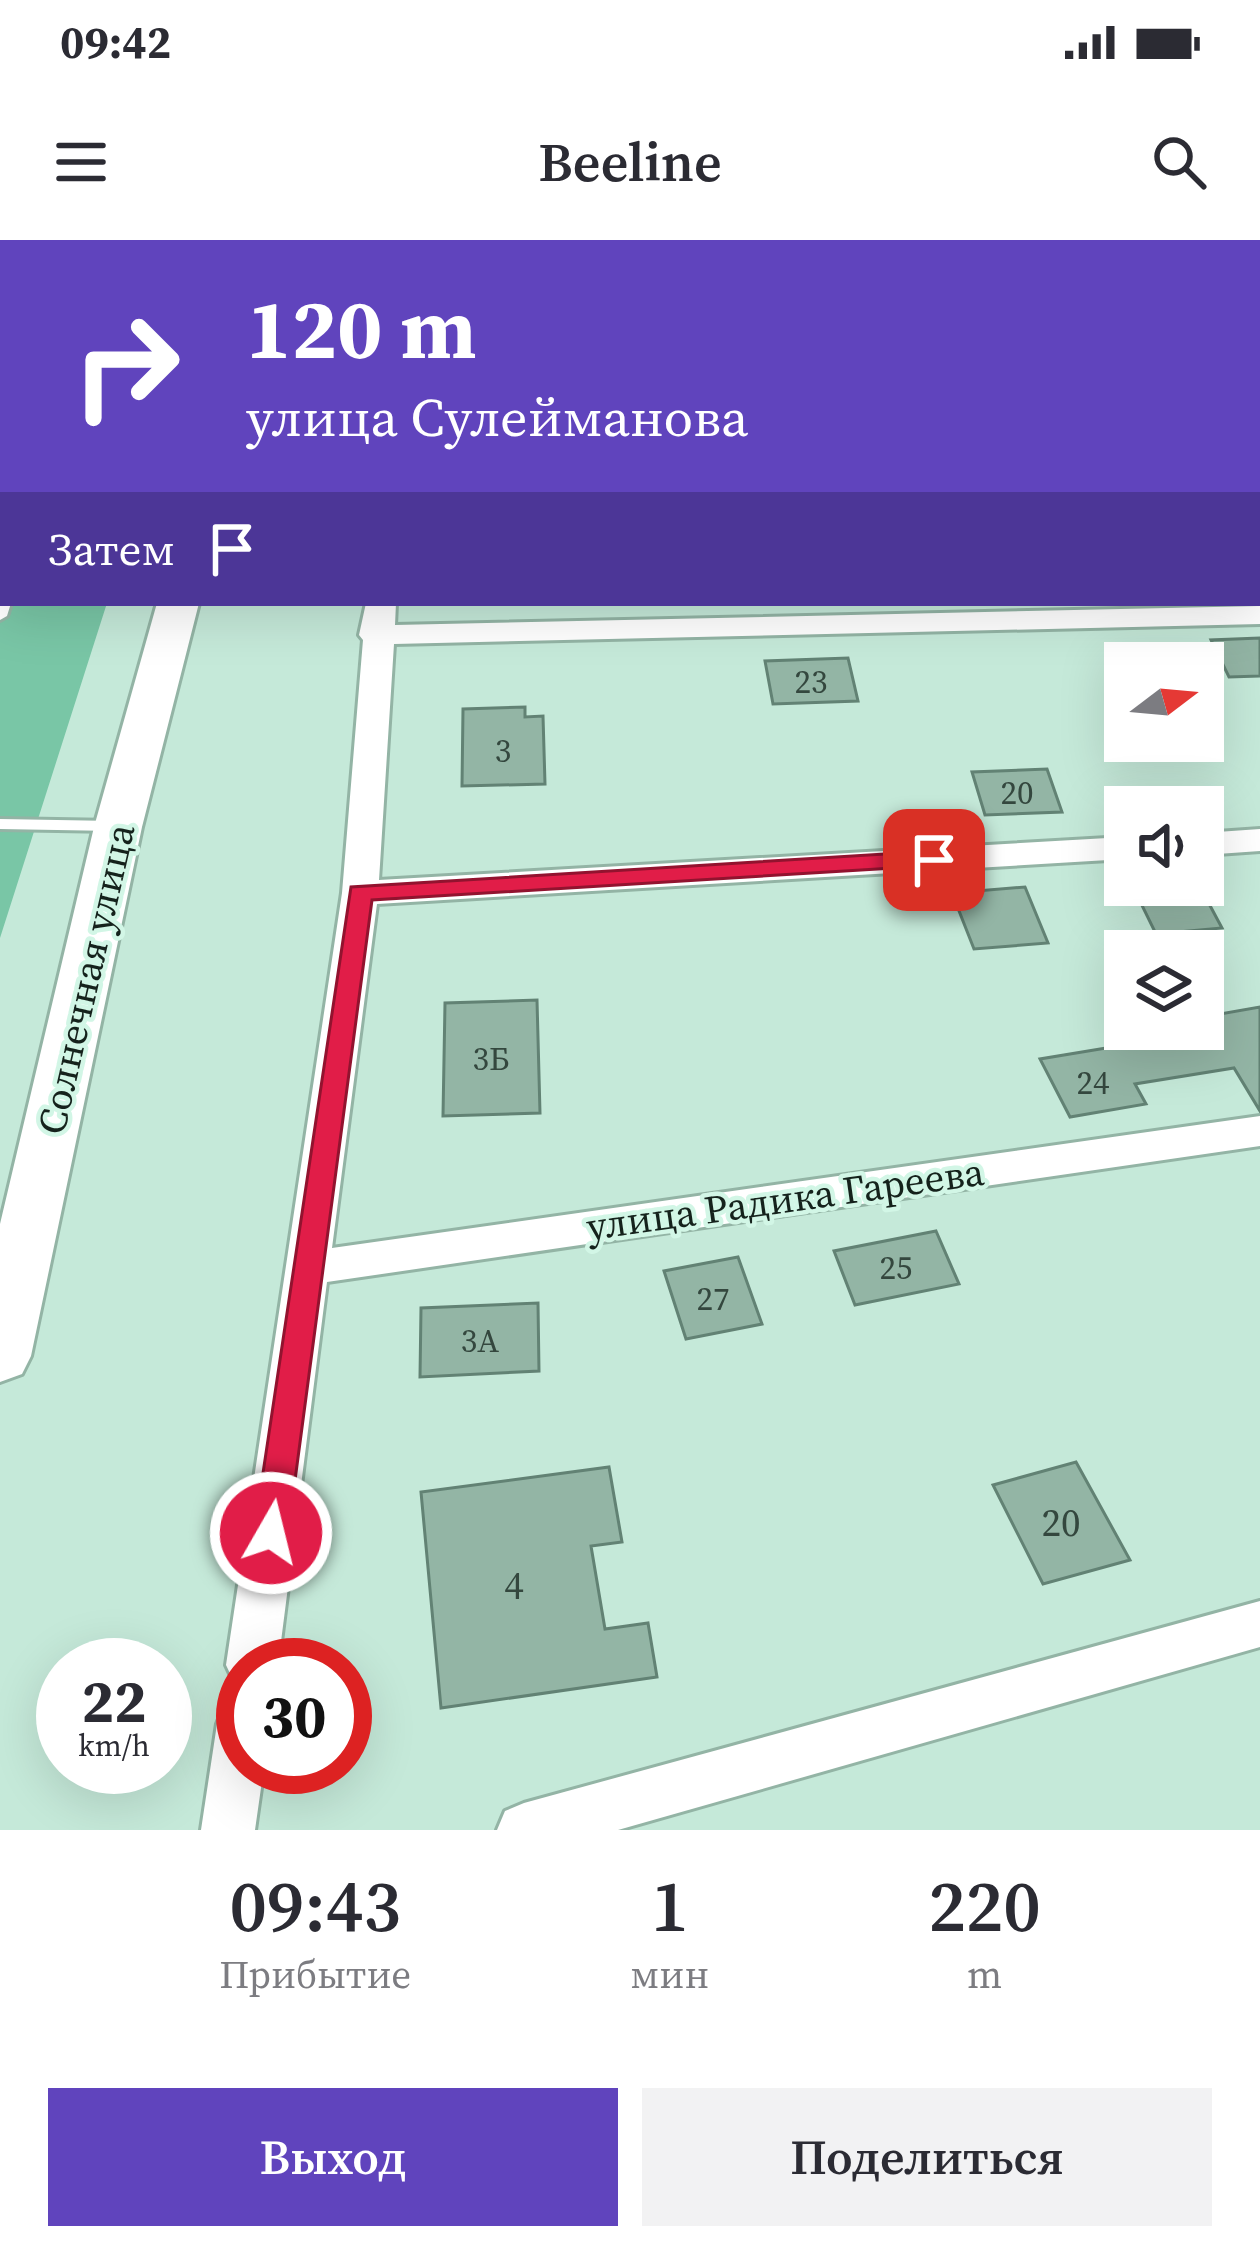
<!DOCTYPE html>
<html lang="ru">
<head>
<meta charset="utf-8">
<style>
  :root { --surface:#fff; --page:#f2f2f3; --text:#2b2b33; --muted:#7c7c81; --accent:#6044bd }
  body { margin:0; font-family:"Source Serif 4",serif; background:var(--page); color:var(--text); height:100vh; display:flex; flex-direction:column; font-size:45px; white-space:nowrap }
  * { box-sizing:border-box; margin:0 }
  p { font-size:39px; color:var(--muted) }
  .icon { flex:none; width:66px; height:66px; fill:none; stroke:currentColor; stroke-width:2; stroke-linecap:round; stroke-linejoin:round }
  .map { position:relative; height:1590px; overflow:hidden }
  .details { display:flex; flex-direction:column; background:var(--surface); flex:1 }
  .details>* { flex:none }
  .guide { position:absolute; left:0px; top:0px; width:1260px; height:366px; box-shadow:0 12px 48px #0002; background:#6044bd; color:#fff; overflow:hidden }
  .needle { width:78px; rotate:74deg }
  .buttons { position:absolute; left:1104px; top:402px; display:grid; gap:24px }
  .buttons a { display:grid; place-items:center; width:120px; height:120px; border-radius:0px; background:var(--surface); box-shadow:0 12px 48px #0002; font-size:60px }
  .speed { position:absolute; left:36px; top:1398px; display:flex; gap:24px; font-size:60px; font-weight:700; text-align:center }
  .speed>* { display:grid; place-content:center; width:156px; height:156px; border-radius:50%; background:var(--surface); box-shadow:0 12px 48px #0002; line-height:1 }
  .speed small { font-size:30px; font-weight:400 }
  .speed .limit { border:18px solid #d22; background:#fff; color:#111 }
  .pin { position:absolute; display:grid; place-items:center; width:102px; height:102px; color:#fff; margin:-51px; border-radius:24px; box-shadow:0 6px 18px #0006 }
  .me { position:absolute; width:132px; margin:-66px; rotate:8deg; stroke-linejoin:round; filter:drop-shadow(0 0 9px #0008) }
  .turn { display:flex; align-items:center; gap:42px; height:252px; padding:0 48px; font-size:54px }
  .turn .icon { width:156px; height:156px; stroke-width:2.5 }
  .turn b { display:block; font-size:84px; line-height:102px }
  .then { display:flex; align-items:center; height:114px; padding:0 48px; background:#0003; gap:24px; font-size:45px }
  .eta { display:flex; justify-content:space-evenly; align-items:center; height:204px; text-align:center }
  .eta b { font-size:72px; font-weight:600; line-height:84px }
  .cta { display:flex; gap:24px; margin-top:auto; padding:24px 48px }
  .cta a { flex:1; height:138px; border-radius:0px; background:var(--accent); color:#fff; font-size:48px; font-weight:600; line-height:138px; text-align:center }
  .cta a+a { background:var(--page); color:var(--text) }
  .status { display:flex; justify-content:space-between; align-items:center; height:84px; padding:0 60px; background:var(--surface); direction:ltr }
  .status svg { height:33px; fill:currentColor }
  header { display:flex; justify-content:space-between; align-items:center; height:156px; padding:0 48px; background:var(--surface); font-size:54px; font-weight:600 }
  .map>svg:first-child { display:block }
</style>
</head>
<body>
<div class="status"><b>09:42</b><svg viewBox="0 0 49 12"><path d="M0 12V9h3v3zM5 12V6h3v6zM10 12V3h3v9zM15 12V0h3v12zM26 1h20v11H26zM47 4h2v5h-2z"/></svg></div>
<header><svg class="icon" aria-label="menu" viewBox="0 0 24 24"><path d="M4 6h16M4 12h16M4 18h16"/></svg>Beeline<svg class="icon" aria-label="search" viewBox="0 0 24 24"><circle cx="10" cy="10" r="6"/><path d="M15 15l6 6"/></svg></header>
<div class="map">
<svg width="1260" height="1590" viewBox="0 0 1260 1590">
  <rect width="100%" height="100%" fill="#c5e9d9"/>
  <polygon fill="#79c6a6" points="0,0 223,0 3,3 3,363 107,363 0,698"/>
  <g fill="#93b5a5" stroke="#628274" stroke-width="3">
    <polygon points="1260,398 1260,436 1229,437 1211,400"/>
    <polygon points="848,418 858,461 773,464 765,421"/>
    <polygon points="525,467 525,477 543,476 545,544 462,546 463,469"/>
    <polygon points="1047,529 1062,572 985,575 972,532"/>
    <polygon points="1132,645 1199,645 1222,688 1156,694"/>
    <polygon points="1025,647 1048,703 974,709 952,653"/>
    <polygon points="537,760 540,873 443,876 445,763"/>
    <polygon points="1260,767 1260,871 1234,828 1135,844 1146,864 1070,877 1040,819 1173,797 1168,789 1203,789 1203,777"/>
    <polygon points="936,991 959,1044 855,1065 834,1011"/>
    <polygon points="738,1017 762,1084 686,1099 664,1031"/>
    <polygon points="538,1063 539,1131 420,1137 421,1068"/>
    <polygon points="1076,1222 1130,1320 1043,1344 993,1245"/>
    <polygon points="609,1227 622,1302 591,1306 605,1389 648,1383 657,1437 441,1468 421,1252"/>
  </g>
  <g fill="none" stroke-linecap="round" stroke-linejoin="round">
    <g stroke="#93b4a5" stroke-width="6">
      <g id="lane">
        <polygon points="123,0 133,0 132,3 122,3"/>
        <polygon points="3,359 3,363 11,363 7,376 0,380 0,360"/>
        <polygon points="0,579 114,581 122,586 114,591 0,589"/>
      </g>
    </g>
    <g stroke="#93b4a5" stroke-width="6">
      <g id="street">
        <rect x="1257" y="186" width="3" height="16"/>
        <polygon points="366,363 396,363 395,385 1260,366 1260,384 394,404 379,640 1125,597 1125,619 377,664 332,1008 1260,876 1260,906 327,1042 278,1425 243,1425 243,1445 234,1442 226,1425 342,653 363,400 359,395"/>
        <polygon points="1260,589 1260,611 1203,615 1203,593"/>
        <polygon points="1260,1361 1260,1407 618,1590 497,1590 505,1571 524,1563"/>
        <polygon points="243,1459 243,1527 264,1527 255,1590 201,1590 217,1484 224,1466"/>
      </g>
    </g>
    <g stroke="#93b4a5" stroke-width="6">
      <polygon id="secondary" points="157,363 199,363 142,587 31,1116 22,1134 0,1142 0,984 94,587"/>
    </g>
    <use href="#lane" fill="#fff" fill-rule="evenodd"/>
    <use href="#street" fill="#fff" fill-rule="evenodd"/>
    <use href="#secondary" fill="#fff" fill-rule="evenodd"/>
  </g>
  <polygon fill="#e11d48" stroke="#92132f" stroke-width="3" points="934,611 946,620 943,625 372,660 288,1293 283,1303 271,1308 259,1303 254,1293 351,647"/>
  <g text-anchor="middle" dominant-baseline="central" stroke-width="9" stroke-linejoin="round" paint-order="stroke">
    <g font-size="33" fill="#34473e">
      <text x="811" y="441">23</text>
      <text x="503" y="510">3</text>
      <text x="1017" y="552">20</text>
      <text x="491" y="818">3Б</text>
      <text x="1093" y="842">24</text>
      <text x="896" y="1027">25</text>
      <text x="713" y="1058">27</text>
      <text x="480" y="1100">3А</text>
    </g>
    <g font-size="39" fill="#15221c" stroke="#d2f6e6">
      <text transform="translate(86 739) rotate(-77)">Солнечная улица</text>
      <text transform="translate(785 959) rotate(-8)">улица Радика Гареева</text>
    </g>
    <g font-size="39" fill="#34473e">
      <text x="1061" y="1282">20</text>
      <text x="514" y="1344">4</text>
    </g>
  </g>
</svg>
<div class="buttons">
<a><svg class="needle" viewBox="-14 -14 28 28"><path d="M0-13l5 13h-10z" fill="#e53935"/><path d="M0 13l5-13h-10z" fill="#7c7c81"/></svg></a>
<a><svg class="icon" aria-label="sound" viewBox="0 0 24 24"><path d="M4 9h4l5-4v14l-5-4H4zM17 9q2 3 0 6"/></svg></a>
<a><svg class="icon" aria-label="layers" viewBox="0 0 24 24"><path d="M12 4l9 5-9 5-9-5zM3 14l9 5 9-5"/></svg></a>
</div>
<div class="speed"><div>22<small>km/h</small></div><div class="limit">30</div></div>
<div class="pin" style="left:934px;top:620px;background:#d93025"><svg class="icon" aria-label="arrive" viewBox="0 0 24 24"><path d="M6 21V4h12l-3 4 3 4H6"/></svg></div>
<svg class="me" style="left:271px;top:1293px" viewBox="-20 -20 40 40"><circle r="17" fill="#e11d48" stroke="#fff" stroke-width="3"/><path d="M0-11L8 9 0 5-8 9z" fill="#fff"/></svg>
<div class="guide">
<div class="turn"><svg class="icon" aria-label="right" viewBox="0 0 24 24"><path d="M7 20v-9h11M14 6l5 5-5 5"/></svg><div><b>120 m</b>улица Сулейманова</div></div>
<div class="then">Затем<svg class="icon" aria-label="arrive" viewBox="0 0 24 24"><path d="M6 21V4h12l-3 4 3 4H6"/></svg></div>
</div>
</div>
<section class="details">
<div class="eta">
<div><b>09:43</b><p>Прибытие</p></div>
<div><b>1</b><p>мин</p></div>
<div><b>220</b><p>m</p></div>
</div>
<div class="cta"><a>Выход</a><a>Поделиться</a></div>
</section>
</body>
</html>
